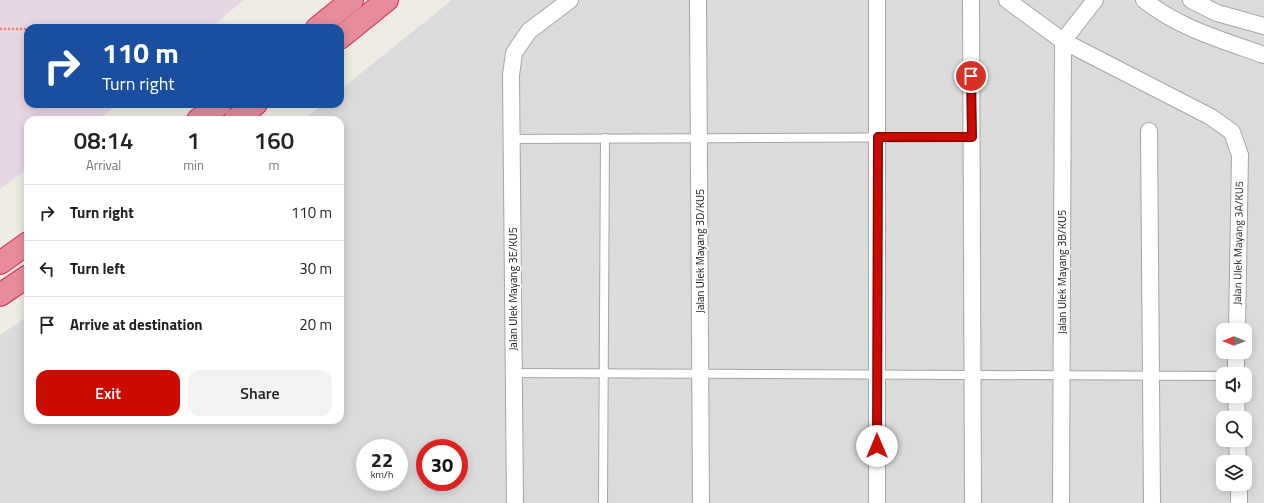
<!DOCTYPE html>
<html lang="en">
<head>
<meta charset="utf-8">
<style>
  :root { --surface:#fff; --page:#f2f2f2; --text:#222; --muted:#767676; --line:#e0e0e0; --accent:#ca0c02 }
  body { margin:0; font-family:"Titillium Web",sans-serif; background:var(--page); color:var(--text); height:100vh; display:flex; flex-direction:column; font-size:15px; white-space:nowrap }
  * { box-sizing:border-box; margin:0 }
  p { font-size:13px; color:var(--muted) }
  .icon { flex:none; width:22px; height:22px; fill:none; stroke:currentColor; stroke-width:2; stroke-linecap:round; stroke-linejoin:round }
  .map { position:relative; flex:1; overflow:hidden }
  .side { position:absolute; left:24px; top:116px; width:320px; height:308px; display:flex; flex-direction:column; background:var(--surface); border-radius:12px; box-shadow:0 2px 10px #0003 }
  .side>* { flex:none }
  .top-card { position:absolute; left:24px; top:24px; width:320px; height:84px; border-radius:12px; box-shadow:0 2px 10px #0003; background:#1a4fa0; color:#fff; overflow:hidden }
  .needle { width:26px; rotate:270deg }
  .buttons { position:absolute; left:1216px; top:323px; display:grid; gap:8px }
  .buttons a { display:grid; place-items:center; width:36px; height:36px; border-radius:8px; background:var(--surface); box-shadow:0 2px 10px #0003; font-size:20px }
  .speed { position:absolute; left:356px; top:439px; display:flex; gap:8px; font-size:20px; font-weight:700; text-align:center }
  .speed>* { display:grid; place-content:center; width:52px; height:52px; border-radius:50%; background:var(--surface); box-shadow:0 2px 10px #0003; line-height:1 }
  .speed small { font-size:10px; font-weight:400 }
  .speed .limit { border:6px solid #d22; background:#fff; color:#111 }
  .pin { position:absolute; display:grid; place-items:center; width:34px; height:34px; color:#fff; margin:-17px; border:2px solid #fff; border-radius:50%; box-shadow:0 1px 4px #0007 }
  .me { position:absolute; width:44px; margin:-22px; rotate:0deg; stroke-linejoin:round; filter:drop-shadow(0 0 3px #0008) }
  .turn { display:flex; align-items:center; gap:14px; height:84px; padding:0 12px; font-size:18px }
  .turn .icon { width:52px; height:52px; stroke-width:2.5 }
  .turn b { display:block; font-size:28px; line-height:34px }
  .eta { display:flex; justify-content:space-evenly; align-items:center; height:68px; text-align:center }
  .eta b { font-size:24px; font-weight:600; line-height:28px }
  .button { display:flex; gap:8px; margin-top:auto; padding:8px 12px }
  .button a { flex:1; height:46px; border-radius:12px; background:var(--accent); color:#fff; font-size:16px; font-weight:600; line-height:46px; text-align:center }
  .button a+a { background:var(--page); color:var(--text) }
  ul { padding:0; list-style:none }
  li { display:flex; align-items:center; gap:12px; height:56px; padding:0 12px; border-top:1px solid var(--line) }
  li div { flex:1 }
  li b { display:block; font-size:15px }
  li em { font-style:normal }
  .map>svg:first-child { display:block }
</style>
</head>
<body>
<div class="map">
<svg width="1264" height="503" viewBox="0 0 1264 503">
  <rect width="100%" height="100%" fill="#efece4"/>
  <path fill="#dcdbdb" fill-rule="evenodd" d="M 452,0 L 1264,0 L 1264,503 L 0,503 L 0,335 L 28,316 L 28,420 L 340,420 L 340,120 L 303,120 L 323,104 L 340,104 L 340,90 ZM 1223,330 L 1245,330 L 1245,352 L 1223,352 ZM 1223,374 L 1245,374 L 1245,396 L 1223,396 ZM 1223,418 L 1245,418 L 1245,440 L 1223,440 ZM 365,448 L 399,448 L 399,482 L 365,482 ZM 425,448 L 459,448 L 459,482 L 425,482 ZM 1223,462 L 1245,462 L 1245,484 L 1223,484 Z"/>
  <polygon fill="#e8d6e4" points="0,0 244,0 210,28 28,28 28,104 118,104 98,120 28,120 28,169 0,189"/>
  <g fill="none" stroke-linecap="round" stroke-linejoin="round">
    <g stroke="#a5a5a5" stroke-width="10">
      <g id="service">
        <polyline points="512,139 972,137"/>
        <polyline points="514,373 1223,376"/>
        <polyline points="603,503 605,138"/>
      </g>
    </g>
    <g stroke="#a5a5a5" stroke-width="18">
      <g id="minor">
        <polyline points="698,0 701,503"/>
        <polyline points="971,0 973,503"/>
        <polyline points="1007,0 1063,41 1211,117 1232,132 1240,155 1237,330"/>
        <path d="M 1144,0 C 1179,28 1222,40 1264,55"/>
        <polyline points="1191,0 1217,13 1264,26"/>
        <polyline points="1149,131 1152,503"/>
        <polyline points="1236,374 1236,352"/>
        <polyline points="1236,396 1237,418"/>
        <polyline points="1237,440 1238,462"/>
        <polyline points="1239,484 1239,503"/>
        <polyline points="515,503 511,75 514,53 529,31 570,0"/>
        <polyline points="877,503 877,0"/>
        <polyline points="1061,503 1063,41 1095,0"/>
      </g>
    </g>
    <g stroke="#d9265a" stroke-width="24">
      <g id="motorway">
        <polyline points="317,28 352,0"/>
        <polyline points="340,38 387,0"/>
        <polyline points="198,120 220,104"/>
        <polyline points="235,120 256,104"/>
        <polyline points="0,263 28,243"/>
        <polyline points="0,295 28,276"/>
      </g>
    </g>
    <polyline stroke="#f8826c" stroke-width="2.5" stroke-dasharray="2 2" stroke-linecap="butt" points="0,29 28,29"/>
    <use href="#service" stroke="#fff" stroke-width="8"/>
    <use href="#minor" stroke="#fff" stroke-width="16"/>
    <use href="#motorway" stroke="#e68d99" stroke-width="22"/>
  </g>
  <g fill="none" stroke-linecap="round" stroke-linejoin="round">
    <g stroke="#830801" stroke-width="10">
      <polyline id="route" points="877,446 878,137 972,137 971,76"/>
    </g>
    <use href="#route" stroke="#ca0c02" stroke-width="7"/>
  </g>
  <g text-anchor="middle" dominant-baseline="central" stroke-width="3.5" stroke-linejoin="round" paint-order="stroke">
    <g font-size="11" fill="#1e1e1e" stroke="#fff">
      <text transform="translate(1238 243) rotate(-89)">Jalan Ulek Mayang 3A/KU5</text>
      <text transform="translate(700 251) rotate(-90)">Jalan Ulek Mayang 3D/KU5</text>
      <text transform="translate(1062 272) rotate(-90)">Jalan Ulek Mayang 3B/KU5</text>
      <text transform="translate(513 289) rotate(-90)">Jalan Ulek Mayang 3E/KU5</text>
    </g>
  </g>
</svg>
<div class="buttons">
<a><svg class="needle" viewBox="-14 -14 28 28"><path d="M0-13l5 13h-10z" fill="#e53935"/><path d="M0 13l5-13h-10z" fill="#767676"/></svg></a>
<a><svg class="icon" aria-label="sound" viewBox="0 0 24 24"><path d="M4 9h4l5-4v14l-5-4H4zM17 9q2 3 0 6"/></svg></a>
<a><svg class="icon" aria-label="search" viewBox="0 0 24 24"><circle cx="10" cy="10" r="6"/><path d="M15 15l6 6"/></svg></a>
<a><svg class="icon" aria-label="layers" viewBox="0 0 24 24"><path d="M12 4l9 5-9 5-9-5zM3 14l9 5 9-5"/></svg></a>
</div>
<div class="speed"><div>22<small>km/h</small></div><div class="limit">30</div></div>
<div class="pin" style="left:971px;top:76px;background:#d93025"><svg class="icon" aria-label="arrive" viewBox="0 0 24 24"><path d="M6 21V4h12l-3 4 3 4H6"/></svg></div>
<svg class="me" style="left:877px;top:446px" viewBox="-20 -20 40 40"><circle r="19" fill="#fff"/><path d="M0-13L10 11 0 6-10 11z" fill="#ca0c02"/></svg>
<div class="top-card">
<div class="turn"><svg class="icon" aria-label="right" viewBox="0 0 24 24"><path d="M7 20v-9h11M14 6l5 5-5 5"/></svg><div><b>110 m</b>Turn right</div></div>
</div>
<section class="side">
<div class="eta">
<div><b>08:14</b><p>Arrival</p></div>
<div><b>1</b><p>min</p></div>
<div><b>160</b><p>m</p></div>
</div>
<ul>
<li><svg class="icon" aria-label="right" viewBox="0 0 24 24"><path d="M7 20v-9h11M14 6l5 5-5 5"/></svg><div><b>Turn right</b></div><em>110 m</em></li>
<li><svg class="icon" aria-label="left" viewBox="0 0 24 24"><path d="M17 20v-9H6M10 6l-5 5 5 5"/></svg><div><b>Turn left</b></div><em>30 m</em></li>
<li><svg class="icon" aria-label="arrive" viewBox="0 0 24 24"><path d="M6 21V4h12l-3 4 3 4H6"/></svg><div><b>Arrive at destination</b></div><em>20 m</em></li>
</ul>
<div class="button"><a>Exit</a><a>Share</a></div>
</section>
</div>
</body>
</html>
